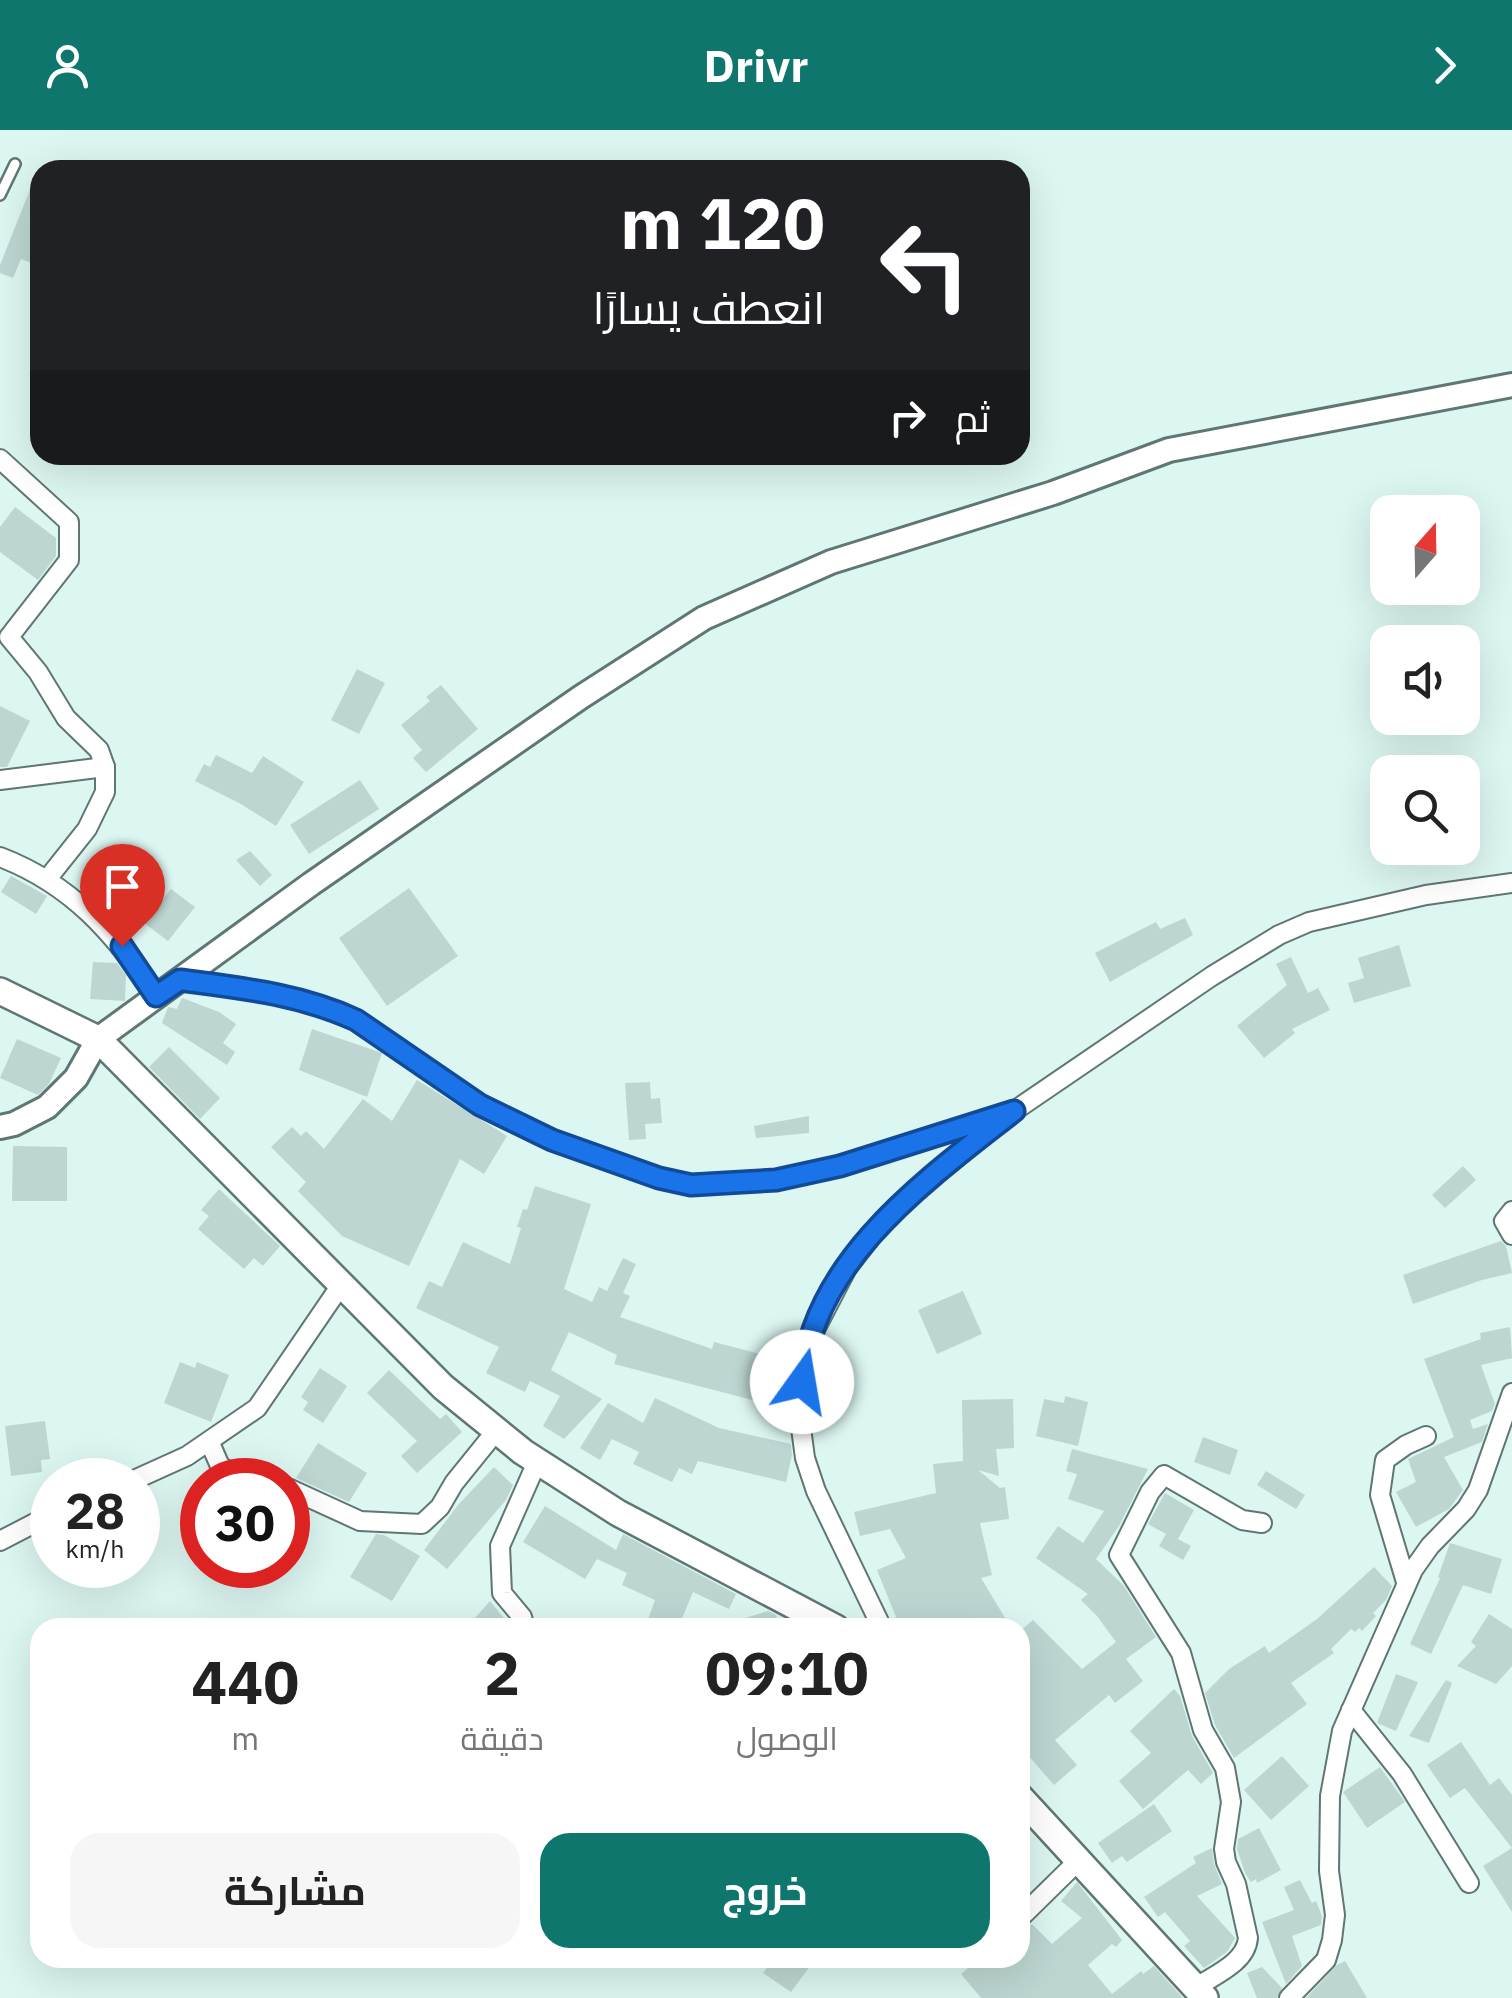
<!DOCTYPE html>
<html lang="ar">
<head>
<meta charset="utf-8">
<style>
  :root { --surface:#fff; --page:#f6f6f6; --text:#222; --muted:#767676; --accent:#0f766e }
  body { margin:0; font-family:"IBM Plex Sans",Cairo,sans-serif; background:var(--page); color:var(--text); direction:rtl; height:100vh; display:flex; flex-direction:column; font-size:38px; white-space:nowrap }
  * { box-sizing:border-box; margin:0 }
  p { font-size:32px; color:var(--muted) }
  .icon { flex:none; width:55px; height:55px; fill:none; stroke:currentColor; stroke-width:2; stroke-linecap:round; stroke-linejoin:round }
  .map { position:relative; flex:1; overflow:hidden; direction:ltr }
  .drawer { position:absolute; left:30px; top:1488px; width:1000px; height:350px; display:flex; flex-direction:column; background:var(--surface); border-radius:30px; box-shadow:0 10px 40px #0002; direction:rtl }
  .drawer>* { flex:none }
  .top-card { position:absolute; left:30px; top:30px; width:1000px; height:305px; border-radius:30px; box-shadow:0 10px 40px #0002; direction:rtl; background:#202124; color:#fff; overflow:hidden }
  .needle { width:65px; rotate:20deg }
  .tools { position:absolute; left:1370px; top:365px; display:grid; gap:20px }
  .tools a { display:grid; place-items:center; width:110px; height:110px; border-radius:20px; background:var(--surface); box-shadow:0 10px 40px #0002; font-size:50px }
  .speed { position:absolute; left:30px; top:1328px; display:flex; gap:20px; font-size:50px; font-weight:700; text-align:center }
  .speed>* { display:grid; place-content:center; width:130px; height:130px; border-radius:50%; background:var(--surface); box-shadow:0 10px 40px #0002; line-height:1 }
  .speed small { font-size:25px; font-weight:400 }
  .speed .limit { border:15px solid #d22; background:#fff; color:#111 }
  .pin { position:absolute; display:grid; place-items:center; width:85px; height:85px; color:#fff; margin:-102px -42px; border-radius:50% 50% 50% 0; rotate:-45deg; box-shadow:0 0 10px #0007 }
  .pin .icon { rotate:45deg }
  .me { position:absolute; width:110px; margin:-55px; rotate:13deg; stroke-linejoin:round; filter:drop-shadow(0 0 8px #0008) }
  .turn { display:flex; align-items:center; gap:35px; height:210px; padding:0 40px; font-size:45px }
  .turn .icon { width:130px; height:130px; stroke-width:2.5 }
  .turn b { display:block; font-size:70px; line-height:85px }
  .then { display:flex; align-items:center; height:95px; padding:0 40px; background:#0003; gap:20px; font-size:38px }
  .eta { display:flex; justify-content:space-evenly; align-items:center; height:170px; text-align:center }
  .eta b { font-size:60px; font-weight:700; line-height:70px }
  .primary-button { display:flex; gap:20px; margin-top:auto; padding:20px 40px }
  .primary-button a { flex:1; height:115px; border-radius:30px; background:var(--accent); color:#fff; font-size:40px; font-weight:700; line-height:115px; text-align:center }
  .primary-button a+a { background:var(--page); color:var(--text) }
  header { display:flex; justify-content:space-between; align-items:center; height:130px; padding:0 40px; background:var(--accent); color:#fff; font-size:45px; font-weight:700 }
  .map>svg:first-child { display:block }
</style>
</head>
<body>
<header><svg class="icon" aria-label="forward" viewBox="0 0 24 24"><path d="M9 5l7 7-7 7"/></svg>Drivr<svg class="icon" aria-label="person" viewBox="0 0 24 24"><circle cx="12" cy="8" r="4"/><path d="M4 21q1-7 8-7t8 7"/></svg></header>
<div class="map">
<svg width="1512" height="1868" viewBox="0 0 1512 1868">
  <rect width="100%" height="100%" fill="#dcf6f1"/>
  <g fill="#bdd6d2">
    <polygon points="39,37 40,119 34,134 21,129 13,148 0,143 0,135"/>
    <polygon points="15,377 56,408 56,426 38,450 0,422 0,397"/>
    <polygon points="357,539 385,553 359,604 331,590"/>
    <polygon points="441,555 478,599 426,642 413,628 422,620 401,595 430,571 426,567"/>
    <polygon points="0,576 30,591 7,637 0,637"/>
    <polygon points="216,625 252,643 263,626 304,652 276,696 239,673 195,651 204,634 210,637"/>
    <polygon points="360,650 379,679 309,724 290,695"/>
    <polygon points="250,721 272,745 260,756 236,730"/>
    <polygon points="11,746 47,766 36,784 1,762"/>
    <polygon points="409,758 458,826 387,876 339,808"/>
    <polygon points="171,759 195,777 168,811 144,793"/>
    <polygon points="1185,788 1193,805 1110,852 1095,823 1156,792 1160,799"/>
    <polygon points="1399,815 1411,856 1354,873 1348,853 1364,848 1358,828"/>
    <polygon points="1291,827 1308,863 1318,858 1330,880 1292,899 1295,903 1264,928 1237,896 1287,855 1276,834"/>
    <polygon points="93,832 117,833 126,845 125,871 90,869"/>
    <polygon points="182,868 219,882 236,894 223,913 235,922 227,935 162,893 168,877 177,879"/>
    <polygon points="312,899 382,923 367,967 299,940"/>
    <polygon points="17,909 61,928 49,954 38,965 0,948"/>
    <polygon points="169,917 220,968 200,989 149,937"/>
    <polygon points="417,950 507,1006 484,1044 460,1029 409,1136 342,1106 298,1061 306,1052 271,1017 292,997 301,1006 306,1001 324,1019 363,969 392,991"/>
    <polygon points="650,952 651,969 660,968 662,993 645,994 646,1009 629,1010 625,953"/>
    <polygon points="809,986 809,1003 756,1008 754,996"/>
    <polygon points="13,1016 67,1017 67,1071 12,1071"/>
    <polygon points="1463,1036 1476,1050 1445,1078 1432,1065"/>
    <polygon points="535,1056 591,1074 564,1159 592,1172 599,1157 607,1161 623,1128 636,1134 623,1163 630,1166 620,1187 712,1219 714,1212 772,1227 760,1272 614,1234 617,1225 569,1202 551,1240 602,1269 564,1309 543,1296 560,1266 530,1251 525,1262 486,1243 499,1217 416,1178 429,1151 442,1157 463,1112 510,1134 521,1098 517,1097 523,1079 527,1080"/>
    <polygon points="219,1059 280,1116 263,1136 254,1128 244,1139 198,1099 209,1086 201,1080"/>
    <polygon points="1501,1111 1506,1116 1512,1143 1482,1150 1413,1174 1403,1145"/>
    <polygon points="963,1161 982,1204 937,1224 918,1180"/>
    <polygon points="1510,1197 1512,1228 1481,1235 1495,1274 1492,1281 1470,1290 1473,1299 1488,1294 1482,1312 1444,1327 1463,1360 1449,1379 1416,1397 1396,1362 1416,1352 1408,1329 1454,1307 1424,1229 1481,1209 1480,1203"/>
    <polygon points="180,1232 195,1238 197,1232 229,1245 211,1292 164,1273"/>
    <polygon points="320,1238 347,1256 323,1293 303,1280 308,1272 301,1267"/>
    <polygon points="389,1240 440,1289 446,1284 462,1302 417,1343 401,1326 417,1311 367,1263"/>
    <polygon points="1065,1266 1088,1272 1078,1316 1036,1306 1044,1269 1064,1273"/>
    <polygon points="655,1268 719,1298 791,1314 792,1325 786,1352 698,1331 692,1344 679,1338 672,1352 633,1334 639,1322 612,1309 600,1330 580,1318 608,1273 643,1293"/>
    <polygon points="1013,1269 1014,1318 996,1319 999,1346 978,1340 1000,1358 1005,1357 1009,1389 980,1393 992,1445 981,1448 1011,1498 894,1498 892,1490 896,1487 877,1440 906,1428 890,1399 860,1406 854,1382 936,1363 933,1334 963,1331 962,1270"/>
    <polygon points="45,1291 50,1329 41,1330 42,1342 11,1346 5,1296"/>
    <polygon points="1203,1307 1238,1320 1230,1345 1194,1332"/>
    <polygon points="318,1313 367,1343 349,1372 296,1348"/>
    <polygon points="1072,1319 1148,1339 1119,1396 1096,1429 1124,1456 1156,1507 1126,1529 1143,1551 1115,1573 1109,1565 1055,1610 1077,1635 1054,1655 1020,1616 1020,1501 1033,1490 1082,1539 1116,1512 1097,1486 1081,1470 1088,1464 1036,1428 1058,1396 1083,1413 1104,1381 1068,1369 1077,1344 1066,1341"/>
    <polygon points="494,1337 513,1355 506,1370 447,1439 424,1420 458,1375"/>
    <polygon points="1266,1341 1305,1365 1296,1379 1257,1355"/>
    <polygon points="1165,1363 1194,1380 1178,1409 1191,1416 1183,1430 1159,1416 1166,1404 1148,1394"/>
    <polygon points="545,1376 616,1420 623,1404 736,1464 729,1479 693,1462 678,1498 645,1498 655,1470 622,1455 627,1443 597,1429 585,1449 523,1412"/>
    <polygon points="376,1404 384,1405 420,1426 392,1471 350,1447"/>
    <polygon points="1450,1413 1502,1429 1491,1464 1463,1455 1431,1524 1410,1514 1440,1448 1438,1447"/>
    <polygon points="1374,1437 1392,1456 1386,1470 1373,1483 1376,1486 1362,1501 1359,1498 1355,1502 1351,1499 1331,1519 1334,1523 1291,1553 1307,1574 1234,1628 1215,1595 1205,1563 1229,1539 1265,1516 1269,1523 1317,1489"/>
    <polygon points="490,1471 512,1498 466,1498"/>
    <polygon points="768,1481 776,1485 780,1498 726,1498 726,1494"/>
    <polygon points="1489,1484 1512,1499 1512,1536 1496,1554 1457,1536 1476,1516 1471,1512"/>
    <polygon points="1396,1544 1418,1552 1396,1601 1377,1593"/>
    <polygon points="1446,1550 1452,1553 1429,1613 1409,1606"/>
    <polygon points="1174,1559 1180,1566 1192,1606 1213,1643 1201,1654 1188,1640 1143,1679 1119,1651 1151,1623 1130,1601"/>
    <polygon points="1461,1612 1490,1655 1499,1648 1512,1665 1512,1782 1483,1736 1512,1718 1465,1658 1450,1668 1427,1635"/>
    <polygon points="1282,1626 1309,1656 1271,1690 1244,1660"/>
    <polygon points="1380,1637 1405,1672 1367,1698 1343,1662"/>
    <polygon points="1154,1674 1172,1701 1127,1732 1122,1726 1112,1733 1098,1713"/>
    <polygon points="1259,1698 1281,1740 1257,1753 1256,1749 1251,1752 1245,1743 1237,1719 1238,1709"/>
    <polygon points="1212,1718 1214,1734 1222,1754 1197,1766 1235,1808 1227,1822 1204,1838 1184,1816 1190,1811 1165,1782 1158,1787 1144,1767 1196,1733 1193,1727"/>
    <polygon points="1300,1750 1312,1773 1316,1771 1322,1786 1321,1795 1292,1806 1302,1836 1286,1854 1262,1792 1294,1780 1284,1757"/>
    <polygon points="1077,1752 1122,1810 1116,1817 1112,1814 1088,1835 1112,1864 1141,1841 1143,1844 1154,1836 1183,1868 981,1868 961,1844 980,1828 1020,1828 1020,1803 1032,1794 1052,1814 1082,1788 1061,1771"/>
    <polygon points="774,1828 816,1828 791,1862 763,1843"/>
    <polygon points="1345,1831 1367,1868 1306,1868 1337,1835"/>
    <polygon points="1262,1837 1282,1858 1277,1868 1257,1868 1247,1843"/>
  </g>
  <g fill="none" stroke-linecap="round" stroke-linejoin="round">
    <g stroke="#5f7773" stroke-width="14">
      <polyline id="service" points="0,65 15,34"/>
    </g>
    <g stroke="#5f7773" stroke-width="22">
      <g id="minor">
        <polyline points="0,329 69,392 69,430 9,507 38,542 66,588 99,620 105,637 105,662 87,699 48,748"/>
        <polyline points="0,650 105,637"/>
        <path d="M 0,727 C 73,755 114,804 157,866"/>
        <path d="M 180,849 C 240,858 299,865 356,890 L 480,975 L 552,1009 L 659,1049 L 691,1055 L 776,1050 L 840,1036 L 1014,981 L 1212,846 L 1279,805 L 1309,792 L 1426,765 L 1512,753"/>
        <polyline points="1512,1081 1504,1091 1512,1105"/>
        <polyline points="210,1313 220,1336 236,1345 267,1350"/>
        <polyline points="134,1350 187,1326 257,1278 341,1155"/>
        <polyline points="288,1358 360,1391 422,1394 440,1377 454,1353 496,1301"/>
        <polyline points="0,1411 52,1384"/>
        <polyline points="1406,1452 1380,1365 1385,1330 1406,1315 1426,1306"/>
        <polyline points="525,1498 522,1487 502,1463 500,1416 537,1332"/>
        <polyline points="882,1498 816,1361 805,1328 799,1283 804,1221 847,1138 889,1084 1007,986"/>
        <polyline points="1351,1580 1402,1644 1469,1753"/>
        <polyline points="1020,1788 1078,1731"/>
        <path d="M 1195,1858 C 1214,1845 1246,1833 1248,1808 L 1236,1754 L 1226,1732 L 1224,1719 L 1231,1672 L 1225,1638 L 1203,1600 L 1181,1523 L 1119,1425 L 1150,1362 L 1164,1345 L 1242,1390 L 1262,1393"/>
        <polyline points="1289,1868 1326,1830 1332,1810 1335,1785 1329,1741 1330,1666 1342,1601 1413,1440 1430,1416 1466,1379 1478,1360 1512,1263"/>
      </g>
    </g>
    <g stroke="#5f7773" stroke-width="28">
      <polyline id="tertiary" points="0,997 14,994 47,977 76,948 98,909 311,754 581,567 704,488 831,432 1053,363 1169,320 1512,255"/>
    </g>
    <g stroke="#5f7773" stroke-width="30">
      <g id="secondary">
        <polyline points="0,861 98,909 443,1257 523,1322 618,1383 836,1498"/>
        <polyline points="1020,1667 1205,1868"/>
      </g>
    </g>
    <use href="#service" stroke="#fff" stroke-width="9"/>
    <use href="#minor" stroke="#fff" stroke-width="18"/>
    <use href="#tertiary" stroke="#fff" stroke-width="22"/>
    <use href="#secondary" stroke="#fff" stroke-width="25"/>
  </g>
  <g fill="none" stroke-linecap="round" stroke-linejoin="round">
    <g stroke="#114b97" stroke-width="25">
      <path id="route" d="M 122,816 L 156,866 L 180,850 C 241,858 299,864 356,890 L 480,975 L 552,1010 L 659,1048 L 691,1055 L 776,1050 L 840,1036 L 1014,981 C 927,1049 811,1131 802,1252"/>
    </g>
    <use href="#route" stroke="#1a73e8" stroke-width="18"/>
  </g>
</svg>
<div class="tools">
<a><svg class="needle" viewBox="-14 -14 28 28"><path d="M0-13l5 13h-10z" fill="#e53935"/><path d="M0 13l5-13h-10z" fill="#767676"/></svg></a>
<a><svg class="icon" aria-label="sound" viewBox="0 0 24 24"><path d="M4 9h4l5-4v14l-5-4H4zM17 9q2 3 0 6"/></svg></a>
<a><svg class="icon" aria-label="search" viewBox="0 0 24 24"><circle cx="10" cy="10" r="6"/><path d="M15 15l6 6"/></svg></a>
</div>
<div class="speed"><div>28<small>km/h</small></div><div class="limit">30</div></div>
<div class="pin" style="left:122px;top:816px;background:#d93025"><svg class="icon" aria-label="arrive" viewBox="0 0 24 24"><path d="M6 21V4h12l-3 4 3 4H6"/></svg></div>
<svg class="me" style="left:802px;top:1252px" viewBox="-20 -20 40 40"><circle r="19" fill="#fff"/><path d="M0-13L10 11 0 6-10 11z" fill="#1a73e8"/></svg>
<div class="top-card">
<div class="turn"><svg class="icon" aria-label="left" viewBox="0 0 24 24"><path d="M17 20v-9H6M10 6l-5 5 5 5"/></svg><div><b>120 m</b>انعطف يسارًا</div></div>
<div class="then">ثم<svg class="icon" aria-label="right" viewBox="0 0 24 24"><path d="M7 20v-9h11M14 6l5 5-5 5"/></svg></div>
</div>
<section class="drawer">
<div class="eta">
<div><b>09:10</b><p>الوصول</p></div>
<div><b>2</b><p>دقيقة</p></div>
<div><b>440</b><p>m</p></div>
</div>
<div class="primary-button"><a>خروج</a><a>مشاركة</a></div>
</section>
</div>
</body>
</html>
